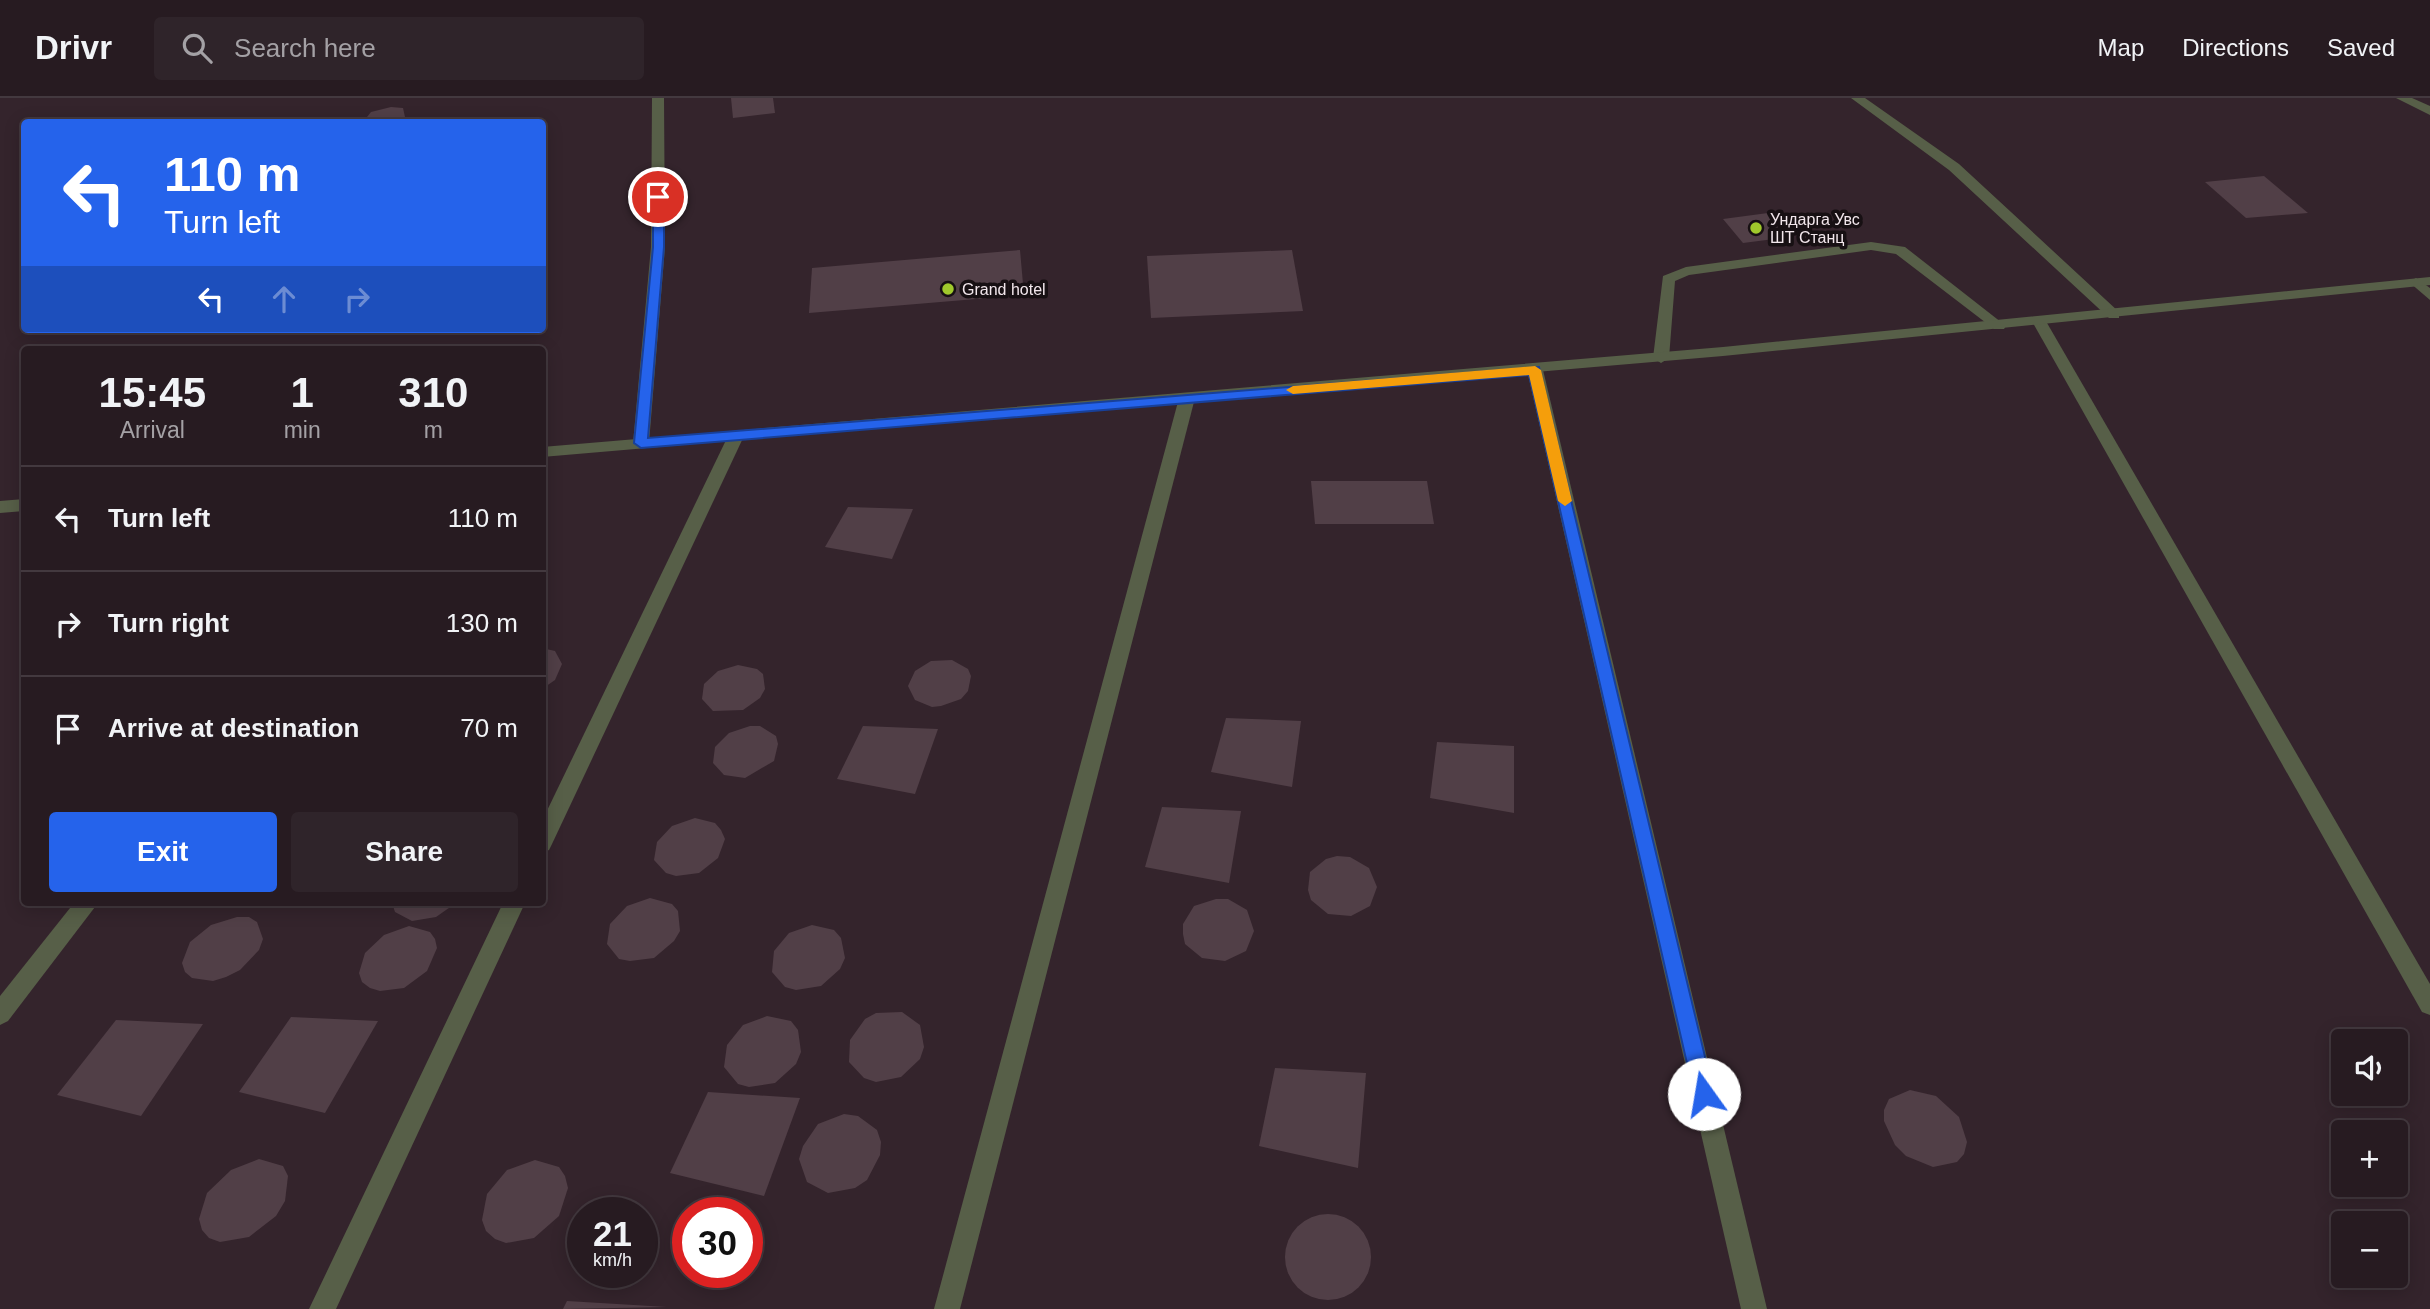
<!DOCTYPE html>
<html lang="en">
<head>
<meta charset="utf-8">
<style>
  :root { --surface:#271b21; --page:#2f242a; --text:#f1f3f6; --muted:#a4a1a5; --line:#43393f; --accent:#2563eb }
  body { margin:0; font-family:Arial,sans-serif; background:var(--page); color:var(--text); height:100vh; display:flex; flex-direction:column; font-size:26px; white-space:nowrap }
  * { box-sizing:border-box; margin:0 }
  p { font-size:23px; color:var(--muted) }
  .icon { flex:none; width:38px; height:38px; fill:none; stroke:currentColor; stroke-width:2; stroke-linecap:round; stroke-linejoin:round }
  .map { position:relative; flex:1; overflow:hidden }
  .details { position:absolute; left:21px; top:248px; width:525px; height:560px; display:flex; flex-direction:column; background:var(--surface); border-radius:7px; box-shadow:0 4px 18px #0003,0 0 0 2px var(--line) }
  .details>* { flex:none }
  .top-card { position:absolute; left:21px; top:21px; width:525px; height:214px; border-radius:7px; box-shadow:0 4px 18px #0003,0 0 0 2px var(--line); background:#2563eb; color:#fff; overflow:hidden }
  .tools { position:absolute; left:2331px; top:931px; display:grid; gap:14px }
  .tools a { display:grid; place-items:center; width:77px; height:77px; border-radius:7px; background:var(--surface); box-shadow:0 4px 18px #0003,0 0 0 2px var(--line); font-size:35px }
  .speed { position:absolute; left:567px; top:1099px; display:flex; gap:14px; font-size:35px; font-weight:700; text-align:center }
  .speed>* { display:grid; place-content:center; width:91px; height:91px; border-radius:50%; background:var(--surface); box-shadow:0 4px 18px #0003,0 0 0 2px var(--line); line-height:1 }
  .speed small { font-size:18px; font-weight:400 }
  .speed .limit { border:10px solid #d22; background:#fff; color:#111 }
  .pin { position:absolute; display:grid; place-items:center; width:60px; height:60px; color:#fff; margin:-30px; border:4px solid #fff; border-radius:50%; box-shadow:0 2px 7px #0007 }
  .me { position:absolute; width:77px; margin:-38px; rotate:347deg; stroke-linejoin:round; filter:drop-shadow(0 0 5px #0008) }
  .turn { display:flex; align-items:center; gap:24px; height:147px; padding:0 28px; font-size:32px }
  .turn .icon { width:91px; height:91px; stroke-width:2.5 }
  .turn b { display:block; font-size:49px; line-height:60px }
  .lanes { display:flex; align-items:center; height:66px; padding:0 28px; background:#0003; justify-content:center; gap:35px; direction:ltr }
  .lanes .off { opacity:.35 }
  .eta { display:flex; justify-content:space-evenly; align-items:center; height:119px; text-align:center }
  .eta b { font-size:42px; font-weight:700; line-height:49px }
  .cta { display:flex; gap:14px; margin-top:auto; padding:14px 28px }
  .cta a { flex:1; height:80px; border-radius:7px; background:var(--accent); color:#fff; font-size:28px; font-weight:700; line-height:80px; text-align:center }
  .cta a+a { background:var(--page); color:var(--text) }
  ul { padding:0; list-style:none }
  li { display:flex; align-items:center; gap:21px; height:105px; padding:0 28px; border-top:2px solid var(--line) }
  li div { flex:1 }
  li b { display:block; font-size:26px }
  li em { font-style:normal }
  header { display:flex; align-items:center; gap:42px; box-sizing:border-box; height:98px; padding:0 35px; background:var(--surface); border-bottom:2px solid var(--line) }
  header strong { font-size:33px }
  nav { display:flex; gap:38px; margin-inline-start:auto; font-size:24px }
  .search { width:490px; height:63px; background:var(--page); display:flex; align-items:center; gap:18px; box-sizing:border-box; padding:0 24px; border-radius:7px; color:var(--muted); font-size:26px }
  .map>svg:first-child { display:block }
</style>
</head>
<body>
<header>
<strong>Drivr</strong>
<div class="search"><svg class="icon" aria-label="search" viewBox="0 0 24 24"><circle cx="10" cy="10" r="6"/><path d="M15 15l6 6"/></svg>Search here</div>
<nav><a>Map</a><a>Directions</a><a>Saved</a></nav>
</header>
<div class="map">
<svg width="2430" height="1211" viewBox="0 0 2430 1211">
  <rect width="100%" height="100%" fill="#34242c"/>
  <g fill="#513f47">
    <polygon points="731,0 773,0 775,15 733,20"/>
    <polygon points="391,9 403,10 405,19 398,24 363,24 371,14"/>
    <polygon points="2264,78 2308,115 2246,120 2205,84"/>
    <polygon points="1768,115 1789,139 1743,145 1723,121"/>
    <polygon points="1020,152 1024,197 809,215 812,170"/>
    <polygon points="1292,152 1303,213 1151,220 1147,158"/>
    <polygon points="1311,383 1427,383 1434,426 1315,426"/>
    <polygon points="848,409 913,411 892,461 825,449"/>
    <polygon points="542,550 555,553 562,566 555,582 542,591"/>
    <polygon points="952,562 968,571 971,578 968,593 961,601 941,608 932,609 915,602 908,588 915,573 931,563"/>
    <polygon points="738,567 757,571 763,576 765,591 760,600 743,612 713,613 702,601 704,586 718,573"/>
    <polygon points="1226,620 1301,623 1292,689 1211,674"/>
    <polygon points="750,628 760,628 776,638 778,646 774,663 745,680 724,677 713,665 715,649 729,635"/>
    <polygon points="863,628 938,631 915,696 837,681"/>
    <polygon points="1437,644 1514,648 1514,715 1430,700"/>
    <polygon points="1162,709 1241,713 1229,785 1145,769"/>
    <polygon points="695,720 715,725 721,732 725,741 718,760 699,775 676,778 666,775 654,762 657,744 672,728"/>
    <polygon points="1337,758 1350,759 1369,770 1377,789 1370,808 1351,818 1328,816 1311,802 1308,792 1310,774 1326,761"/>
    <polygon points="650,800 672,806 678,813 680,833 674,843 654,860 630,863 619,861 607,846 610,826 627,808"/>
    <polygon points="1216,801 1228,801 1247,812 1254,833 1246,853 1225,863 1202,860 1185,846 1183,836 1183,826 1194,808"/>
    <polygon points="392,805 456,805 436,819 412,823 395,814"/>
    <polygon points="237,819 249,819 257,824 263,841 259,852 240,872 226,879 213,883 192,880 185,874 182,865 190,844 211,827"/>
    <polygon points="812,827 834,832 841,840 845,860 840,871 821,888 796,892 785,889 772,874 774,853 789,835"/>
    <polygon points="409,828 430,834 435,841 437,850 427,873 404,890 380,893 370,890 362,884 359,875 365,855 384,837"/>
    <polygon points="902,914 920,927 924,949 920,961 901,979 876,984 864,980 849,964 850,942 865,921 876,915"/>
    <polygon points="767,918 791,923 798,932 801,954 796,966 775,985 749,989 738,986 724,969 727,947 743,927"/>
    <polygon points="291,919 378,923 325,1015 239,994"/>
    <polygon points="116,922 203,926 141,1018 57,997"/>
    <polygon points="1275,970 1366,975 1358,1070 1259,1048"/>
    <polygon points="1910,992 1936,998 1959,1019 1967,1044 1964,1056 1957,1064 1933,1069 1906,1058 1895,1047 1884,1023 1884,1012 1889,1001"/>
    <polygon points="708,994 800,1000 764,1098 670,1075"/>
    <polygon points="844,1016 858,1018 877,1032 881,1044 880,1057 867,1082 855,1090 828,1095 807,1084 799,1061 803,1048 818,1026"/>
    <polygon points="259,1061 283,1068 288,1078 285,1103 276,1118 249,1139 220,1144 209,1140 202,1132 199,1121 207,1095 231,1072"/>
    <polygon points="535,1062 559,1069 565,1078 568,1090 559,1118 534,1140 506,1145 495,1141 486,1133 482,1122 487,1096 507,1072"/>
    <circle cx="1328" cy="1159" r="43"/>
    <polygon points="567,1203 667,1209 563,1211"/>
  </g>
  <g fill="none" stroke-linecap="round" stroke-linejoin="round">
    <polygon fill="#575f48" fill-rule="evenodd" points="1871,144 1905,149 2006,228 2004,231 1994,231 1896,156 1871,152 1689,177 1675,183 1669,260 1661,265 1653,260 1663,178 1686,169"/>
    <g fill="#575f48" fill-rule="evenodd">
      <polygon points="652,0 664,0 665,149 649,345 641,350 633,345 651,149"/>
      <polygon points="1851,0 1865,0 1959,66 2119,214 2119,220 2109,220 1949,72"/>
      <polygon points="2396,0 2412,0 2430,8 2430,17"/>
      <polygon points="2416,180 2430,190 2430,202 2409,184"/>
      <polygon points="2040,221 2047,225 2430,886 2430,917 2422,914 2033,225"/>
      <polygon points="1535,267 1543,272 1767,1211 1741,1211 1527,272"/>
      <polygon points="1187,295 1195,300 960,1211 934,1211 1179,300"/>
      <polygon points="736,333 744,338 552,746 549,752 542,755 542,723 728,338"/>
      <polygon points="74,805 98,805 8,923 0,927 0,898"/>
      <polygon points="503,805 525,805 336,1211 309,1211"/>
    </g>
    <g fill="#575f48" fill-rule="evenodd">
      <polygon points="2430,179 2430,187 1723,258 542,359 542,349 1723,249"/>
      <polygon points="24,401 24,413 0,415 0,403"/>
    </g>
  </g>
  <polygon fill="#2563eb" stroke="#184099" stroke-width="2" points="658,96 664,99 664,149 648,340 1539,269 1714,996 1711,1003 1704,1006 1697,1003 1694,996 1529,277 641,350 634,345 653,149 653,99"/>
  <polygon fill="#f59e0b" points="1535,268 1541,272 1572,403 1565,408 1558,403 1529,277 1293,296 1286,292 1293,288"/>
  <g fill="#a0c92c" stroke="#171013" stroke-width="2.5">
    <circle cx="1756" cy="130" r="7"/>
    <circle cx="948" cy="191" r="7"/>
  </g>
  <g text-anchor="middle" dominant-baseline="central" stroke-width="7" stroke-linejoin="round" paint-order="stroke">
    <g font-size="16" fill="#f2e7ec" stroke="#171013" text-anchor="start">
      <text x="1770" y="121">Ундарга Увс<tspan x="1770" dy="18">ШТ Станц</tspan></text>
      <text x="962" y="191">Grand hotel</text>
    </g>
  </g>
</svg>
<div class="tools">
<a><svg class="icon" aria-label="sound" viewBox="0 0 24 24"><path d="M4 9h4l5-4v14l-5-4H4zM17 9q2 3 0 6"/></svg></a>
<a>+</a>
<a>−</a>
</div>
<div class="speed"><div>21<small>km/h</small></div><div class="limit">30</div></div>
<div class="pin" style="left:658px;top:99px;background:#d93025"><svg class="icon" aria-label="arrive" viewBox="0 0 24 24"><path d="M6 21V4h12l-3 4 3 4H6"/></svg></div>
<svg class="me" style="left:1704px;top:996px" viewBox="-20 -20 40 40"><circle r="19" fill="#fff"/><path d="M0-13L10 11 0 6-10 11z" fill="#2563eb"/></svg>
<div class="top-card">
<div class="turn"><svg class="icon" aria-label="left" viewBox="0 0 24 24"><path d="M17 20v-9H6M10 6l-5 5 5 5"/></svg><div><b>110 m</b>Turn left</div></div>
<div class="lanes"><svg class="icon" aria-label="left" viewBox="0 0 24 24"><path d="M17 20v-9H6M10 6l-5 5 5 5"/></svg><svg class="icon off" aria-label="ahead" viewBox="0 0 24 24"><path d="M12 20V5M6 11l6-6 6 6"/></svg><svg class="icon off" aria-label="right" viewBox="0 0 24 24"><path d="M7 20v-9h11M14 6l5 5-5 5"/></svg></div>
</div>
<section class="details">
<div class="eta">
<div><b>15:45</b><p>Arrival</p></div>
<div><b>1</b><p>min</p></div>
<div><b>310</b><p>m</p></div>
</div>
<ul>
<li><svg class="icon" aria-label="left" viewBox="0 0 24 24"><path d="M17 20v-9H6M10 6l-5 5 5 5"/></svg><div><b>Turn left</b></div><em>110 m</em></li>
<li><svg class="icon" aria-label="right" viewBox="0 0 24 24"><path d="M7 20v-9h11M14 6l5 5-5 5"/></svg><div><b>Turn right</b></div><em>130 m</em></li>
<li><svg class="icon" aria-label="arrive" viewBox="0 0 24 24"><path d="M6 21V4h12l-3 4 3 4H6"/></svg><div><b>Arrive at destination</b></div><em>70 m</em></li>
</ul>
<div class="cta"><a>Exit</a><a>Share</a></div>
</section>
</div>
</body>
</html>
